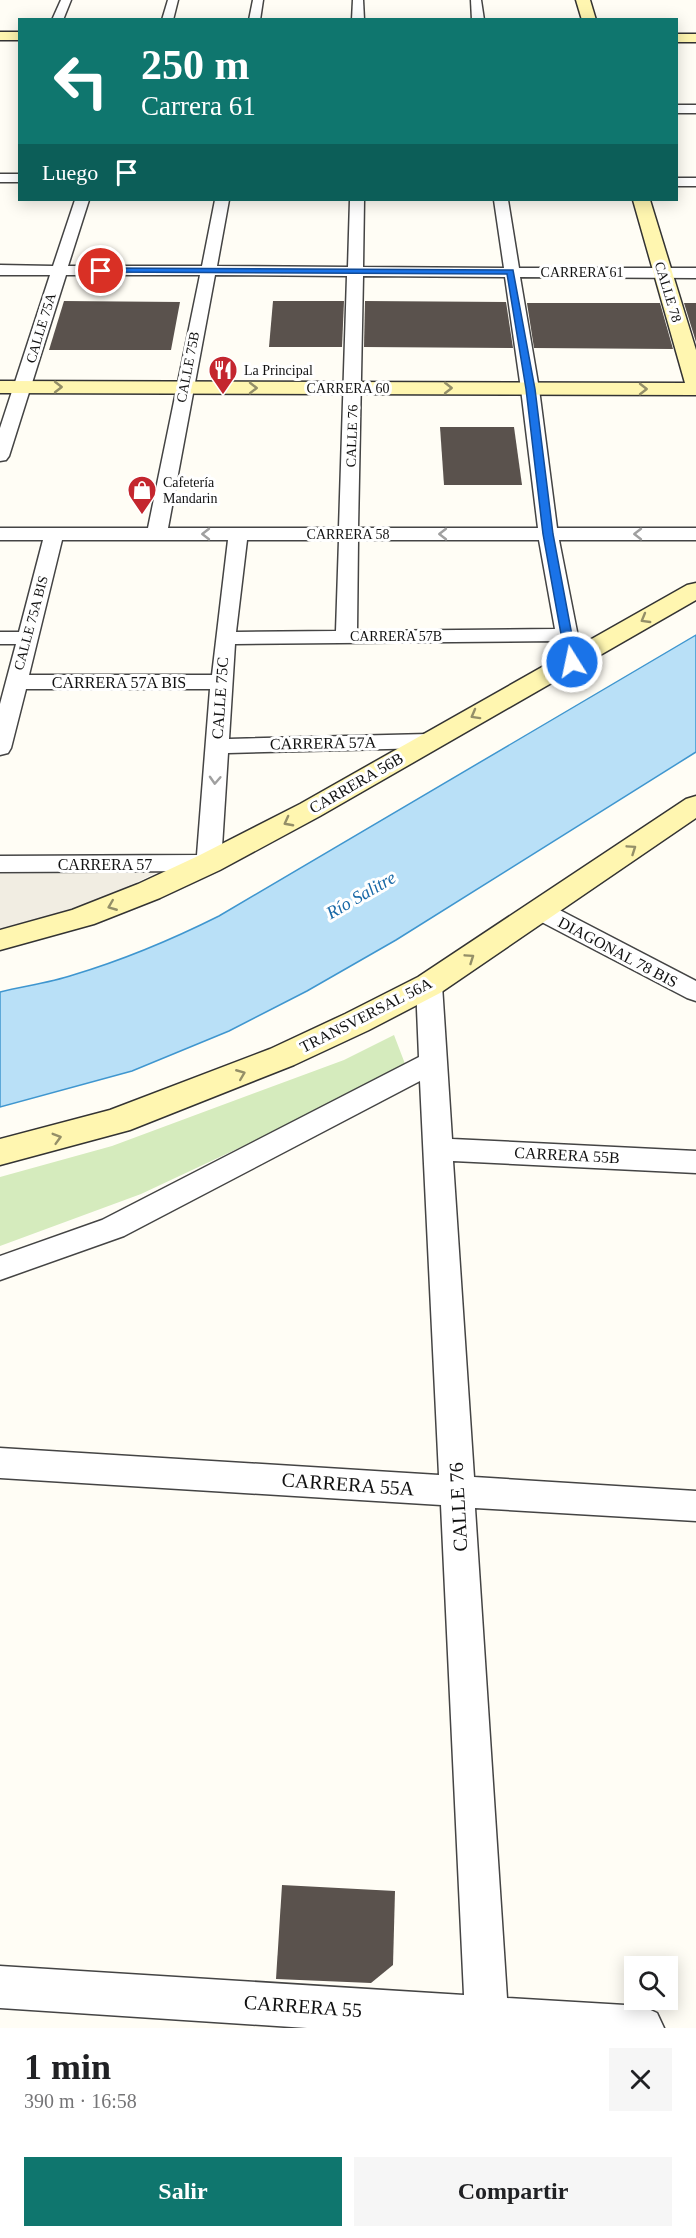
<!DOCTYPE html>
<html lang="es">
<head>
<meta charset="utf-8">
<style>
  :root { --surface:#fff; --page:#f6f6f6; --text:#202124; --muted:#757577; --accent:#0f766e }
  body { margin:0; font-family:Georgia,serif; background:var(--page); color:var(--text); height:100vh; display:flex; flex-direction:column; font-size:22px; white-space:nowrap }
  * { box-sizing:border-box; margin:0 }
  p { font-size:20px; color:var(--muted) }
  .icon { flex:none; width:33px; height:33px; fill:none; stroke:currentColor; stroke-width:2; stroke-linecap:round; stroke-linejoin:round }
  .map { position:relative; height:2028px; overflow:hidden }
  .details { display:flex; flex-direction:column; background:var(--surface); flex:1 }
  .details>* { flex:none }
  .banner { position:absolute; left:18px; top:18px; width:660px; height:183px; border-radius:0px; box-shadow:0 3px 15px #0003; background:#0f766e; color:#fff; overflow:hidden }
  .tools { position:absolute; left:624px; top:1956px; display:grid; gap:12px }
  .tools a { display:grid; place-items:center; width:54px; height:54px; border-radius:0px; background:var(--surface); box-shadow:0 3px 15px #0003; font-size:30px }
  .pin { position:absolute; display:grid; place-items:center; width:51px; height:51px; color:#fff; margin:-26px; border:3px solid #fff; border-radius:50%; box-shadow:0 2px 6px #0007 }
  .me { position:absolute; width:66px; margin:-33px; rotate:350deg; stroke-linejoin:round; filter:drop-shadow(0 0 4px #0008) }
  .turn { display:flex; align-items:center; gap:21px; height:126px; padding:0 24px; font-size:27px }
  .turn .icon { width:78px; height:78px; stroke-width:2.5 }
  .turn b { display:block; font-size:42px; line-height:51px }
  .then { display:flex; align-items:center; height:57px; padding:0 24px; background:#0003; gap:12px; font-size:22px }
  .round { display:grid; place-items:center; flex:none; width:63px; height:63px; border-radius:0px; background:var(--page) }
  .overview { display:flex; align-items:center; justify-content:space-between; height:102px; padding:0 24px }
  h1 { font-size:36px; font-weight:700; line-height:45px }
  .primary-button { display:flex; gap:12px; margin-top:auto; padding:12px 24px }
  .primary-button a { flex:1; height:69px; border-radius:0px; background:var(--accent); color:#fff; font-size:24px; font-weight:700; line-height:69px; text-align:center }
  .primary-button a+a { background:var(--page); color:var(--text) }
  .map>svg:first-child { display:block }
</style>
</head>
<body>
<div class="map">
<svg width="696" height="2028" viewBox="0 0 696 2028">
  <rect width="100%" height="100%" fill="#fffdf5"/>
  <polygon fill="#d5ebbd" points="394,1035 407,1069 141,1194 0,1246 0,1177 112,1146 344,1060"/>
  <polygon fill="#f1ede2" points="158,872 93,903 0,929 0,874"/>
  <path fill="#b9e0f7" stroke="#3f96cf" stroke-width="1.5" d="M 696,635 L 696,752 L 396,940 L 307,991 L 229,1031 L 132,1071 L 0,1107 L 0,992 C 24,986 49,983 73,975 C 123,960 171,940 219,916 Z"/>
  <g fill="#5a524d">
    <polygon points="64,301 180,302 171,350 49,350"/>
    <polygon points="273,301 344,301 342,347 269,347"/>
    <polygon points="365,301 506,302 513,348 364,347"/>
    <polygon points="527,303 660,303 673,349 534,348"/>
    <polygon points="684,303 696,303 696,342"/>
    <polygon points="440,427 514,427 522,485 444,485"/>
    <polygon points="282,1885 395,1891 393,1965 371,1983 276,1979"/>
  </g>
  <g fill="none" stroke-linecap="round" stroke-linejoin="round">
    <g stroke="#444" stroke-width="3">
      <g id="street">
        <polygon points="61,0 71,0 63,20 52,20"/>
        <polygon points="168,0 178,0 173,20 162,20"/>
        <polygon points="253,0 263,0 260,20 249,20"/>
        <polygon points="353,0 363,0 364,20 352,20"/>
        <polygon points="471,0 481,0 484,20 472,20"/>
        <rect x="676" y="105" width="20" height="8"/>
        <rect x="0" y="174" width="20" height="8"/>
        <rect x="676" y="178" width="20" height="8"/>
        <path d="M 75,200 L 89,200 L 68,266 L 202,266 L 215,200 L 229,200 L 217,266 L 348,267 L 350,200 L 364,200 L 363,267 L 504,268 L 494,200 L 508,200 L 519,268 L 696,268 L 696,278 L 520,277 L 539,389 L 557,528 L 696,528 L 696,540 L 559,540 L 583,662 L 580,667 L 572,668 L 564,667 L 561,662 L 558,641 L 235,644 L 229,739 L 428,734 L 436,736 L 439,741 L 436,746 L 428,748 L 228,753 L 221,863 L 218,868 L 209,871 L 0,872 L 0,856 L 197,855 L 210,689 L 26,689 L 11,748 L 8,753 L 0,755 L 0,704 L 16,644 L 0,644 L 0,632 L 19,632 L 43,540 L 0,540 L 0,528 L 148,528 L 200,275 L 66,275 L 9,456 L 6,460 L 0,461 L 0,428 L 50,275 L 0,275 L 0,265 L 53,266 ZM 215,275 L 347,276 L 339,528 L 168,528 ZM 363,276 L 505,277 L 521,389 L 538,528 L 358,528 ZM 62,540 L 228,540 L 212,675 L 29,675 ZM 247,540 L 339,540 L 336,631 L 236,632 ZM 358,540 L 539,540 L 555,629 L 357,631 Z"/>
        <polygon points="541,903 550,905 696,981 696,1001 687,998 532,917 528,911 532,905"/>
        <polygon points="429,976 438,979 442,985 452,1139 696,1151 696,1173 453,1161 474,1477 696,1491 696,1521 475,1508 507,1998 642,2006 657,2013 664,2028 307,2028 0,2008 0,1966 464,1995 441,1505 0,1478 0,1448 439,1475 420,1081 124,1236 0,1280 0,1256 102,1220 419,1057 416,985 420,979"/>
      </g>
    </g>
    <g stroke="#333" stroke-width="3">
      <g id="secondary">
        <polygon points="576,0 590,0 596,20 582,20"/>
        <rect x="0" y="32" width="20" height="8"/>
        <rect x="676" y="34" width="20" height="8"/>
        <polygon points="633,200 650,200 696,350 696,395 0,393 0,381 685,383"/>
        <polygon points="696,583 696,600 320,816 220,870 160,898 94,924 0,950 0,930 72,910 138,884 198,856 300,804 687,585"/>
        <polygon points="696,796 696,818 440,993 369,1030 294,1065 130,1130 0,1165 0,1139 110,1110 270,1049 345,1014 418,977 686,799"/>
      </g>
    </g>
    <use href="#street" fill="#fff" fill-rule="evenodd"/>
    <use href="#secondary" fill="#fff6b0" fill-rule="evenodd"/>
  </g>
  <defs><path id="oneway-chevron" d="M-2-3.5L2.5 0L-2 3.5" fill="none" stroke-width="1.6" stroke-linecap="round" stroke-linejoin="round" transform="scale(1.5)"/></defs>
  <g stroke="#948f68">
    <use href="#oneway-chevron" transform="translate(58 387)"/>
    <use href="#oneway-chevron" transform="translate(253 388)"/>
    <use href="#oneway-chevron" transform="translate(448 388)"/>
    <use href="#oneway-chevron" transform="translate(643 389)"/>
    <use href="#oneway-chevron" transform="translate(645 619) rotate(150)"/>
    <use href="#oneway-chevron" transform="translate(475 715) rotate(151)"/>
    <use href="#oneway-chevron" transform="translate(288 822) rotate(152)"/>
    <use href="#oneway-chevron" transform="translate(632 849) rotate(-34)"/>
    <use href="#oneway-chevron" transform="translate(112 906) rotate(158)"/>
    <use href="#oneway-chevron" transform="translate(470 958) rotate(-34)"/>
    <use href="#oneway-chevron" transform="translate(241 1074) rotate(-22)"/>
    <use href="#oneway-chevron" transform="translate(57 1138) rotate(-16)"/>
  </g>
  <g stroke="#a0a0a0">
    <use href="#oneway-chevron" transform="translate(206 534) rotate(180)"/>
    <use href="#oneway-chevron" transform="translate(443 534) rotate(-180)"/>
    <use href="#oneway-chevron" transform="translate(638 534) rotate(180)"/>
    <use href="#oneway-chevron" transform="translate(215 780) rotate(93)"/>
  </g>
  <polygon fill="#1a73e8" stroke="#114b97" stroke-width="1.5" points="101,268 513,270 535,389 553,534 577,662 575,664 568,664 566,662 543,534 526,389 507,274 99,272 99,269"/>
  <defs>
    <g id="restaurant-pin" transform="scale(1.5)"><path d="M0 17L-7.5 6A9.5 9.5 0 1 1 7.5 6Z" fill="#c4262e" stroke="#fff"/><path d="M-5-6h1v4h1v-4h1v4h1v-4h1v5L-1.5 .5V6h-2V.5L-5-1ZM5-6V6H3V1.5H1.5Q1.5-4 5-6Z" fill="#fff"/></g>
    <g id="shop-pin" transform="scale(1.5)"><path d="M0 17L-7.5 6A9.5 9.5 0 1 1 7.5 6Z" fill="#c4262e" stroke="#fff"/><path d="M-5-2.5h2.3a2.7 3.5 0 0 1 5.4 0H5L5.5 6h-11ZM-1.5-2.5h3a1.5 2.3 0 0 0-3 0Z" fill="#fff"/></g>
  </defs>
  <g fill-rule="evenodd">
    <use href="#restaurant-pin" x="223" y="370"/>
    <use href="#shop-pin" x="142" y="490"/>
  </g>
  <g text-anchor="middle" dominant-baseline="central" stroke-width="6" stroke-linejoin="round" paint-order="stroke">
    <g font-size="14" fill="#111" stroke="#fff">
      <text x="582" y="272">CARRERA 61</text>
      <text transform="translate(668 292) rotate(73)">CALLE 78</text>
      <text transform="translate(41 328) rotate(-73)">CALLE 75A</text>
      <text transform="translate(188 367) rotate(-79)">CALLE 75B</text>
      <text x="348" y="388">CARRERA 60</text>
      <text transform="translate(352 436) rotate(-88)">CALLE 76</text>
      <text x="348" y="534">CARRERA 58</text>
      <text transform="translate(31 623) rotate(-75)">CALLE 75A BIS</text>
      <text x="396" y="636">CARRERA 57B</text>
    </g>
    <g font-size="14" fill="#111" stroke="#fff" text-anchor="start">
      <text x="244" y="370">La Principal</text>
      <text x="163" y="482">Cafetería<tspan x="163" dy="16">Mandarin</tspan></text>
    </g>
    <g font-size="16" fill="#111" stroke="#fff">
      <text x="119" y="682">CARRERA 57A BIS</text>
      <text transform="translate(220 698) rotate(-86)">CALLE 75C</text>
      <text transform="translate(323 743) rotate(-1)">CARRERA 57A</text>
      <text transform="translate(356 783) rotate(-30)">CARRERA 56B</text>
      <text x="105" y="864">CARRERA 57</text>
      <text transform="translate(618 952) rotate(28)">DIAGONAL 78 BIS</text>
      <text transform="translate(366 1015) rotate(-27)">TRANSVERSAL 56A</text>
      <text transform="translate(567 1155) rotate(3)">CARRERA 55B</text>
    </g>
    <g font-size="18" font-style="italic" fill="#1768a6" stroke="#fff">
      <text transform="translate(361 895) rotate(-30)">Río Salitre</text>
    </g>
    <g font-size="20" fill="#111" stroke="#fff">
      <text transform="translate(348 1484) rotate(4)">CARRERA 55A</text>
      <text transform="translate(458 1507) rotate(-93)">CALLE 76</text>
      <text transform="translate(303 2006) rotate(4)">CARRERA 55</text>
    </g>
  </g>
</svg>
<div class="tools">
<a><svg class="icon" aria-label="search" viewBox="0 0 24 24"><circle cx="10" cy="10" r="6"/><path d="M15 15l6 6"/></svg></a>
</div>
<div class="pin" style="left:101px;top:271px;background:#d93025"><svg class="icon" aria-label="arrive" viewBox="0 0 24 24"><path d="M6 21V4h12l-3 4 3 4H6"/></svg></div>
<svg class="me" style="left:572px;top:662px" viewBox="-20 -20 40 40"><circle r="17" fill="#1a73e8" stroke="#fff" stroke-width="3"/><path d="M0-11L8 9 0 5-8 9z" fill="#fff"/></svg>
<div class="banner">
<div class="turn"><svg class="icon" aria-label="left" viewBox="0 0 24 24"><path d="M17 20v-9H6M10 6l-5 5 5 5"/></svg><div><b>250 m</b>Carrera 61</div></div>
<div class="then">Luego<svg class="icon" aria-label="arrive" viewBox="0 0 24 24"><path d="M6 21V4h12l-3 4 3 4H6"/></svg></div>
</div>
</div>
<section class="details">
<div class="overview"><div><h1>1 min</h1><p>390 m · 16:58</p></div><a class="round"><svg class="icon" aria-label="close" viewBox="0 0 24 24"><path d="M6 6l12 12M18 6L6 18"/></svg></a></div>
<div class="primary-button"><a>Salir</a><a>Compartir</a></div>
</section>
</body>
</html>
